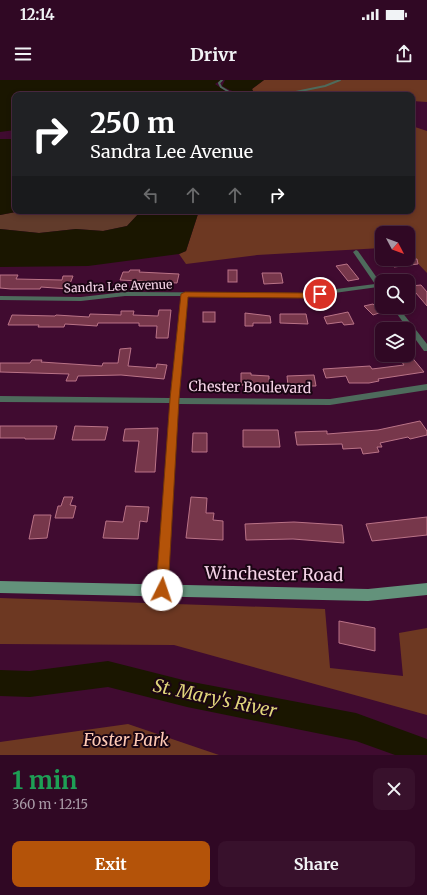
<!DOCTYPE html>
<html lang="en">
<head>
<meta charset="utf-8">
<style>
  :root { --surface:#300824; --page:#38112c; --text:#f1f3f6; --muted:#a89aa6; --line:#4b2941; --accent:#b45309 }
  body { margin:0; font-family:Merriweather,serif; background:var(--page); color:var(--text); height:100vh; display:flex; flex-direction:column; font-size:15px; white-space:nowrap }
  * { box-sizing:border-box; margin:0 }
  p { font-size:13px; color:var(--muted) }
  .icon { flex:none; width:22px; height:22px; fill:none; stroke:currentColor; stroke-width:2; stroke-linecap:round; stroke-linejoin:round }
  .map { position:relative; height:675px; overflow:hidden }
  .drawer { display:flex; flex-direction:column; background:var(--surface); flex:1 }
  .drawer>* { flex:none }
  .hud { position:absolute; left:12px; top:12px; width:403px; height:122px; border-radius:8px; box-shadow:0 2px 6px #0003,0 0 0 1px var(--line); background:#202124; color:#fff; overflow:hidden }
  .needle { width:26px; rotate:131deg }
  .tools { position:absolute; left:375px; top:146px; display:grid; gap:8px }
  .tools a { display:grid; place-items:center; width:40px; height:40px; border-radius:8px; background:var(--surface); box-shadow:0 2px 6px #0003,0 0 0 1px var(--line); font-size:20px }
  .pin { position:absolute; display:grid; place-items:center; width:34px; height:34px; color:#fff; margin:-17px; border:2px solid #fff; border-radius:50%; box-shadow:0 1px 4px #0007 }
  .me { position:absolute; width:44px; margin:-22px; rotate:4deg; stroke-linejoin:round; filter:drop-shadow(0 0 3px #0008) }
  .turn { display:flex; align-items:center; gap:14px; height:84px; padding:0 12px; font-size:18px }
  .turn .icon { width:52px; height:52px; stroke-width:2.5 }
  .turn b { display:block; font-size:28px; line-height:34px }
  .lanes { display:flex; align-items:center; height:38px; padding:0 12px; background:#0003; justify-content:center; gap:20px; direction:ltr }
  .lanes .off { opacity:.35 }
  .round { display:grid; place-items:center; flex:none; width:42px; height:42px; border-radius:8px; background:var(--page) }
  .summary { display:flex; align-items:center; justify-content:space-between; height:68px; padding:0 12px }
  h1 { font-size:24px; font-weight:700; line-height:30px; color:#1e9e55 }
  .cta { display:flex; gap:8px; margin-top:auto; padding:8px 12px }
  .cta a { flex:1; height:46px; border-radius:8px; background:var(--accent); color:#fff; font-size:16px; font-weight:700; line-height:46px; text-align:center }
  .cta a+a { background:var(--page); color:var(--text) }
  .status { display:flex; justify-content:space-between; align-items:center; height:28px; padding:0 20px; background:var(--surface); direction:ltr }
  .status svg { height:11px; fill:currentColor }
  header { display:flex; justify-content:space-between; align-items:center; height:52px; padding:0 12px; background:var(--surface); font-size:18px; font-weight:700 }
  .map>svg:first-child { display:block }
</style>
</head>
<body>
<div class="status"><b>12:14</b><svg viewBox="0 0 49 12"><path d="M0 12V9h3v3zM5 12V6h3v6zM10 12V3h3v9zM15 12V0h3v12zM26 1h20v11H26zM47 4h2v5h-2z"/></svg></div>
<header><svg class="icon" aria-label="menu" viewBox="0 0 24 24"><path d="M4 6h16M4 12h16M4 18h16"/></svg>Drivr<svg class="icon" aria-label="share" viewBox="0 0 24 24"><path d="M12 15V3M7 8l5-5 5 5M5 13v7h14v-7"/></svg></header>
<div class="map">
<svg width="427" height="675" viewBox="0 0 427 675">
  <rect width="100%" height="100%" fill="#400b30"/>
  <polygon fill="#613b2b" points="21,131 141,131 127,146 103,151 76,149 39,153 0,149 0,135"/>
  <g fill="#6d3822">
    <polygon points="264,0 427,0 427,22 412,21 412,15 255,15 252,9"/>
    <polygon points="412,46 427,51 427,193 408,173 408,153 382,153 382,168 257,175 186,184 179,174 186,171 198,134 207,132 412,131"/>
    <polygon points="0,518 325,529 330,588 403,596 399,553 427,548 427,635 174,565 0,564"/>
    <polygon points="128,644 219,675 0,675 0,662"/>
  </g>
  <g fill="#1a1600">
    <polygon points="0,0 221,0 215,4 231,15 15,15 15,50 0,52"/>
    <path d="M 225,0 L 264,0 L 252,9 L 255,15 C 243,15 232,12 222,6 Z"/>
    <polygon points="0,59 15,59 15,131 21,131 0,135"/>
    <polygon points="141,131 221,131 207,132 198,134 186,171 179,174 88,186 0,187 0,149 39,153 76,149 103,151 127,146"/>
  </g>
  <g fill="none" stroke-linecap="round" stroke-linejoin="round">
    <polygon fill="#1a1600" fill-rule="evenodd" points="108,581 187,601 356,633 427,659 427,675 395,675 356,661 187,627 108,607 30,617 0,616 0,590 30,591"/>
  </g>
  <g fill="#77374b" stroke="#ba7387">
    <polygon points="388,179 417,179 418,184 394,187"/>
    <polygon points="347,184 359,199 348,201 336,186"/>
    <polygon points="130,190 140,190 139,192 179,194 177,203 120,200 123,192 129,192"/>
    <rect x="228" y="190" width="9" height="12"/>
    <polygon points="262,193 281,193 283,203 264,204"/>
    <polygon points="0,195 18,195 16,199 62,200 63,196 73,196 68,209 41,207 40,209 11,209 0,208"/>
    <polygon points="421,205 427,212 427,226 410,206"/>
    <polygon points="373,224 382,232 373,235 364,226"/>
    <polygon points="159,230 171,230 168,258 156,258 157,246 139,246 139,243 98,243 97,246 65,244 64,247 38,247 39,245 8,245 12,235 55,236 56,235 89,237 90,234 121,235 121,231 134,231 133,235 158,236"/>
    <rect x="203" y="232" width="12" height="10"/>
    <polygon points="348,232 354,244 344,245 342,242 327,244 324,237"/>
    <polygon points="245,233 270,236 271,243 253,243 253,246 245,246"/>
    <polygon points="280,234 306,234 308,244 280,243"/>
    <polygon points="131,268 128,286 156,288 157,284 167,285 164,299 121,295 78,296 76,301 66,301 69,294 0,292 0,283 30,283 32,280 42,280 41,282 102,286 103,283 118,283 120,269"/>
    <polygon points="397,275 410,275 424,292 378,299 379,301 369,303 349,303 346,296 326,298 323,289 370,286 372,289 404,285"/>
    <polygon points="241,293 251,293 251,295 269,296 269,306 241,305"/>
    <polygon points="314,295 316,306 288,306 287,296"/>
    <polygon points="420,341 427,351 427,355 410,359 408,357 380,363 382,367 377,367 379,372 363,374 361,368 343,369 342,364 297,365 295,352 327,351 327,354 378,350"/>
    <polygon points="0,346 57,346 54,359 25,359 25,358 0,358"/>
    <polygon points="75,346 108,347 105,360 72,360"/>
    <polygon points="158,348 155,392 135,392 139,361 123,361 125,349"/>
    <polygon points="243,350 278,350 280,367 243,367"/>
    <polygon points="193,353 207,353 207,372 192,372"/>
    <polygon points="64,417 73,417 70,425 76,426 73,438 55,438 58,426 61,426"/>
    <polygon points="191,417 207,418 206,433 214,433 213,440 223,441 223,460 186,458"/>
    <polygon points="126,426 149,427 147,442 140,441 138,459 103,458 106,441 123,442"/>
    <polygon points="34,435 51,435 47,458 29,459"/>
    <polygon points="427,437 427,455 372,461 366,444"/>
    <polygon points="294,442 342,445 344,463 293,459 246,460 245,444"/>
    <polygon points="339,541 375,548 375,571 339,563"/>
  </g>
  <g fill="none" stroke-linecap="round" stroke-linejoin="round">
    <g stroke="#4e6b5c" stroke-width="2">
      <polyline points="222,0 219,3 221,7 234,15"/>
      <polyline points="281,15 325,6 340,0"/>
    </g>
    <g fill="#4e6b5c" fill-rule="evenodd">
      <polygon points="356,170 358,171 382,205 382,211 380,210 378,207 305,217 188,216 178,318 330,319 427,304 427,310 330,325 178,324 167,510 166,514 162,515 158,514 157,510 170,323 0,322 0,316 170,318 182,216 125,216 81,221 0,220 0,216 81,217 125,212 305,213 375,204 353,172"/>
      <polygon points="392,227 398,227 427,264 427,271 424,271"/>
    </g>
    <polygon fill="#63927b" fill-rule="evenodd" points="0,501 368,509 427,503 427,515 368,521 0,513"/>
  </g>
  <polygon fill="#b45309" stroke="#753606" points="320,211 322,212 322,215 304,218 188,217 179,319 168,510 166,514 162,515 158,514 156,510 170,319 181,214 185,212 304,213"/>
  <g text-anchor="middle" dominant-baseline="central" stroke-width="4" stroke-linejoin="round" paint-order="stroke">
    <g font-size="12" fill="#f6d4e8" stroke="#1a0513">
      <text transform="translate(118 206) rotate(-2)">Sandra Lee Avenue</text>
    </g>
    <g font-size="14" fill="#f6d4e8" stroke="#1a0513">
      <text transform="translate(250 307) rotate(1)">Chester Boulevard</text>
    </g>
    <g font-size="17" fill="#f6d4e8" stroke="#1a0513">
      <text transform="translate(274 494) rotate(1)">Winchester Road</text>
    </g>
    <g font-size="17" font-style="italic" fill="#fec9b4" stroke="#1a0513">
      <text x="126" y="660">Foster Park</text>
    </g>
    <g font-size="18" font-style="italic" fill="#e0d57b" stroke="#1a0513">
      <text transform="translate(215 618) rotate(12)">St. Mary's River</text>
    </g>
  </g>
</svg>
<div class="tools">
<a><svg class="needle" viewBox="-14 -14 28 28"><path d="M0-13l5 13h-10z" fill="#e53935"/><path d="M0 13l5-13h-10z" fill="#a89aa6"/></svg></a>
<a><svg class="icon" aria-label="search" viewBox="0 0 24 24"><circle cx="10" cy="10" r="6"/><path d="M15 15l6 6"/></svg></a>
<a><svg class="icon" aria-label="layers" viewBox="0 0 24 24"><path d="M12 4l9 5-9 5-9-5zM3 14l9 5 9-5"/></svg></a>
</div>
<div class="pin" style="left:320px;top:214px;background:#d93025"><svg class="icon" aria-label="arrive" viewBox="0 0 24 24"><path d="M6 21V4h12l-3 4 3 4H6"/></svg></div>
<svg class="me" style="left:162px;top:510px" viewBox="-20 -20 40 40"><circle r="19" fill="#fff"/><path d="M0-13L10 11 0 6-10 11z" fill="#b45309"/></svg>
<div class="hud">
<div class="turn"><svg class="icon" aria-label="right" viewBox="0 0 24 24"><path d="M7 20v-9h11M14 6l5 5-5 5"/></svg><div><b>250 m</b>Sandra Lee Avenue</div></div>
<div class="lanes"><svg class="icon off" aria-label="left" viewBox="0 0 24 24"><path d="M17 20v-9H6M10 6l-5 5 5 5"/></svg><svg class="icon off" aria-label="ahead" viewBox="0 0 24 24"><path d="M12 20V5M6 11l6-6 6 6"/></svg><svg class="icon off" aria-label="ahead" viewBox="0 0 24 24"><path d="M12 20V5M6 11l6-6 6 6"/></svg><svg class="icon" aria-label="right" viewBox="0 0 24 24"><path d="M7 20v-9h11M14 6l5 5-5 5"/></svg></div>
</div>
</div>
<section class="drawer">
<div class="summary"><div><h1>1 min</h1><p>360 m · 12:15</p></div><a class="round"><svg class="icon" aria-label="close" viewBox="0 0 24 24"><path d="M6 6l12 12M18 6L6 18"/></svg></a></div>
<div class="cta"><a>Exit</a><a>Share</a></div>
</section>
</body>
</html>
